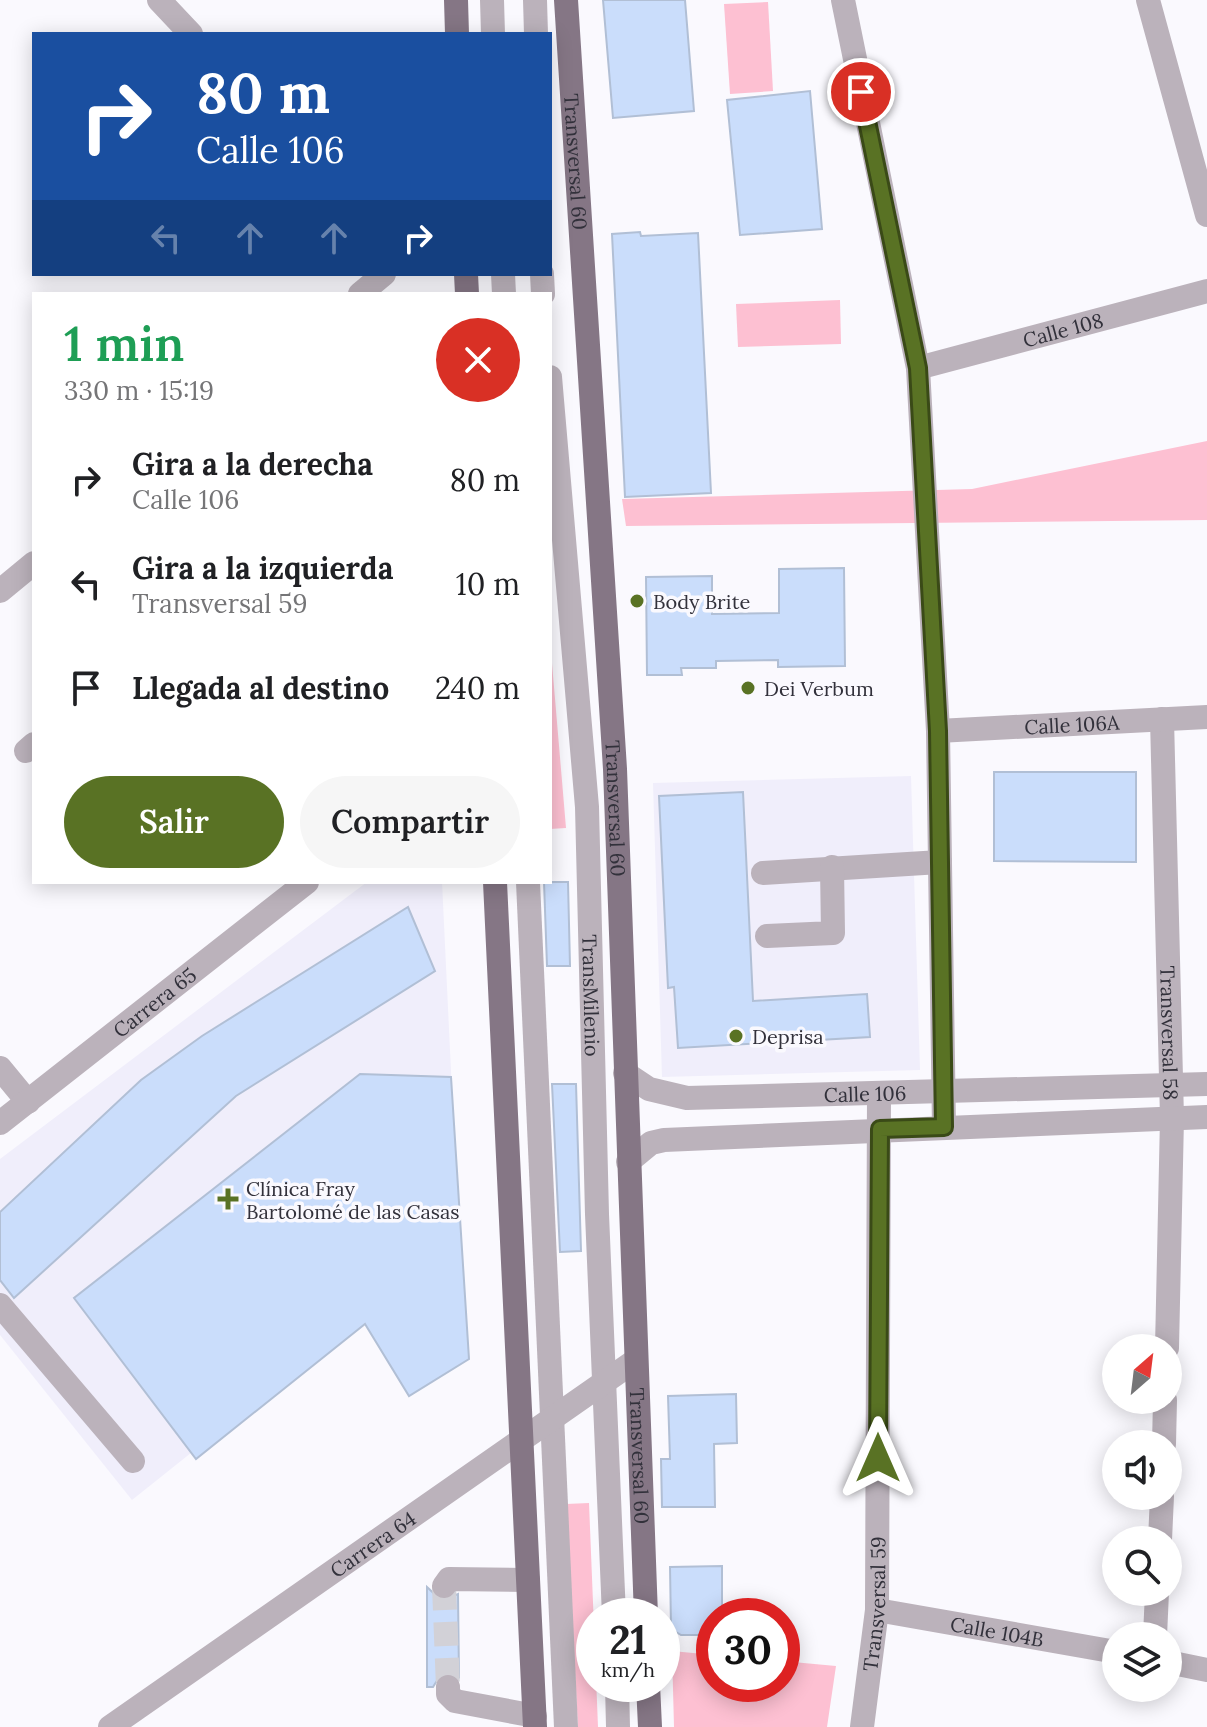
<!DOCTYPE html>
<html lang="es">
<head>
<meta charset="utf-8">
<style>
  :root { --surface:#fff; --page:#f6f6f6; --text:#202124; --muted:#757577; --accent:#597224 }
  body { margin:0; font-family:Lora,serif; background:var(--page); color:var(--text); height:100vh; display:flex; flex-direction:column; font-size:30px; white-space:nowrap }
  * { box-sizing:border-box; margin:0 }
  p { font-size:26px; color:var(--muted) }
  .icon { flex:none; width:44px; height:44px; fill:none; stroke:currentColor; stroke-width:2; stroke-linecap:round; stroke-linejoin:round }
  .map { position:relative; flex:1; overflow:hidden }
  .sheet { position:absolute; left:32px; top:292px; width:520px; height:592px; display:flex; flex-direction:column; background:var(--surface); border-radius:0px; box-shadow:0 4px 20px #0003 }
  .sheet>* { flex:none }
  .banner { position:absolute; left:32px; top:32px; width:520px; height:244px; border-radius:0px; box-shadow:0 4px 20px #0003; background:#1a4fa0; color:#fff; overflow:hidden }
  .needle { width:52px; rotate:28deg }
  .tools { position:absolute; left:1102px; top:1334px; display:grid; gap:16px }
  .tools a { display:grid; place-items:center; width:80px; height:80px; border-radius:50%; background:var(--surface); box-shadow:0 4px 20px #0003; font-size:40px }
  .speed { position:absolute; left:576px; top:1598px; display:flex; gap:16px; font-size:40px; font-weight:700; text-align:center }
  .speed>* { display:grid; place-content:center; width:104px; height:104px; border-radius:50%; background:var(--surface); box-shadow:0 4px 20px #0003; line-height:1 }
  .speed small { font-size:20px; font-weight:400 }
  .speed .limit { border:12px solid #d22; background:#fff; color:#111 }
  .pin { position:absolute; display:grid; place-items:center; width:68px; height:68px; color:#fff; margin:-34px; border:4px solid #fff; border-radius:50%; box-shadow:0 2px 8px #0007 }
  .me { position:absolute; width:88px; margin:-44px; rotate:0deg; stroke-linejoin:round; filter:drop-shadow(0 0 6px #0008) }
  .turn { display:flex; align-items:center; gap:28px; height:168px; padding:0 32px; font-size:36px }
  .turn .icon { width:104px; height:104px; stroke-width:2.5 }
  .turn b { display:block; font-size:56px; line-height:68px }
  .lanes { display:flex; align-items:center; height:76px; padding:0 32px; background:#0003; justify-content:center; gap:40px; direction:ltr }
  .lanes .off { opacity:.35 }
  .round { display:grid; place-items:center; flex:none; width:84px; height:84px; border-radius:42px; background:var(--page) }
  .overview { display:flex; align-items:center; justify-content:space-between; height:136px; padding:0 32px }
  h1 { font-size:48px; font-weight:600; line-height:60px; color:#1e9e55 }
  .primary-button { display:flex; gap:16px; margin-top:auto; padding:16px 32px }
  .primary-button a { flex:1; height:92px; border-radius:48px; background:var(--accent); color:#fff; font-size:32px; font-weight:600; line-height:92px; text-align:center }
  .primary-button a+a { background:var(--page); color:var(--text) }
  ul { padding:0; list-style:none }
  li { display:flex; align-items:center; gap:24px; height:104px; padding:0 32px }
  li div { flex:1 }
  li b { display:block; font-size:30px }
  li em { font-style:normal }
  .map>svg:first-child { display:block }
</style>
</head>
<body>
<div class="map">
<svg width="1207" height="1727" viewBox="0 0 1207 1727">
  <rect width="100%" height="100%" fill="#faf9fe"/>
  <g fill="#f0eefb">
    <polygon points="911,776 920,1070 662,1077 653,783"/>
    <polygon points="367,882 442,882 459,1239 132,1500 0,1335 0,1159"/>
  </g>
  <g fill="#fdc0d2">
    <polygon points="768,2 773,91 730,94 724,4"/>
    <polygon points="840,300 841,344 738,347 736,304"/>
    <polygon points="1207,441 1207,520 626,526 622,499 972,489"/>
    <polygon points="550,640 566,828 550,829"/>
    <polygon points="589,1503 598,1727 578,1727 566,1504"/>
    <polygon points="672,1651 714,1655 714,1684 782,1684 782,1661 836,1666 827,1727 674,1727"/>
  </g>
  <g fill="#caddfb" stroke="#b1bfd5" stroke-width="2">
    <polygon points="603,0 685,0 694,111 613,118"/>
    <polygon points="810,91 822,229 740,235 727,100"/>
    <polygon points="640,232 641,236 698,233 711,493 625,497 612,234"/>
    <polygon points="844,568 845,666 778,667 778,660 716,661 716,668 681,668 682,675 647,675 646,577 712,576 712,614 779,613 779,569"/>
    <polygon points="994,772 1136,772 1136,862 994,861"/>
    <polygon points="743,792 753,1001 867,994 870,1037 678,1048 674,987 668,988 659,796"/>
    <polygon points="544,882 568,882 570,966 547,966"/>
    <polygon points="408,907 435,971 236,1096 14,1298 0,1280 0,1212 141,1080 202,1036"/>
    <polygon points="360,1074 451,1077 469,1359 409,1396 365,1324 196,1459 74,1298"/>
    <polygon points="552,1084 576,1084 581,1251 560,1252"/>
    <polygon points="736,1394 737,1443 714,1444 715,1507 662,1507 661,1459 670,1459 668,1396"/>
    <polygon points="722,1566 722,1616 714,1616 714,1635 681,1635 676,1632 671,1627 670,1567"/>
    <polygon points="427,1587 442,1601 458,1594 459,1677 449,1672 441,1674 433,1687 427,1687"/>
  </g>
  <g fill="none" stroke-linecap="round" stroke-linejoin="round">
    <polyline stroke="#d2d1d7" stroke-width="24" stroke-dasharray="24 12" stroke-linecap="butt" points="444,1586 448,1687"/>
    <g stroke="#bbb2bb" stroke-width="24">
      <polyline points="159,0 191,34"/>
      <polyline points="492,0 493,34"/>
      <polyline points="535,0 536,34"/>
      <polyline points="843,0 918,368 938,731 944,1127"/>
      <polyline points="1148,0 1207,215"/>
      <polyline points="503,274 504,294"/>
      <polyline points="542,274 543,294"/>
      <polyline points="360,294 384,274"/>
      <path id="s1" d="M 918,368 L 1207,291"/>
      <path id="s2" d="M 550,377 L 587,807 L 597,1214 L 614,1616"/>
      <polyline points="0,591 34,563"/>
      <path id="s3" d="M 1162,719 L 1172,1118 L 1167,1348"/>
      <path id="s4" d="M 938,731 L 1207,717"/>
      <polyline points="26,751 34,744"/>
      <polyline points="763,873 940,862"/>
      <polyline points="528,882 566,1727"/>
      <polyline points="767,936 833,933 832,867"/>
      <polyline points="0,1068 28,1102"/>
      <path id="s5" d="M 625,1073 L 649,1089 L 687,1098 L 1207,1084"/>
      <path id="s6" d="M 0,1123 L 307,882"/>
      <polyline points="628,1162 651,1143 664,1140 1207,1117"/>
      <polyline points="0,1305 133,1461"/>
      <polyline points="1164,1444 1165,1400"/>
      <polyline points="1160,1540 1162,1496"/>
      <polyline points="444,1586 449,1579 528,1580"/>
      <path id="s7" d="M 877,1610 L 1116,1652"/>
      <polyline points="1155,1636 1157,1592"/>
      <polyline points="1168,1662 1207,1670"/>
      <polyline points="617,1684 618,1727"/>
      <polyline points="448,1687 448,1694 455,1701 535,1716"/>
      <path id="s8" d="M 110,1727 L 636,1360"/>
      <path id="s9" d="M 862,1727 L 877,1610 L 879,1095"/>
    </g>
    <g stroke="#857685" stroke-width="24">
      <polyline points="456,0 457,34"/>
      <path id="s10" d="M 566,0 L 615,769 L 646,1616"/>
      <polyline points="466,274 467,294"/>
      <polyline points="495,882 535,1727"/>
      <polyline points="648,1684 650,1727"/>
    </g>
  </g>
  <g fill="none" stroke-linecap="round" stroke-linejoin="round">
    <g stroke="#3a4a17" stroke-width="20">
      <polyline id="route" points="861,92 918,368 938,731 944,1127 880,1129 878,1458"/>
    </g>
    <use href="#route" stroke="#597224" stroke-width="14"/>
  </g>
  <g fill="#597224" stroke="#faf9fe" stroke-width="3">
    <circle cx="637" cy="601" r="8"/>
    <circle cx="748" cy="688" r="8"/>
    <circle cx="736" cy="1036" r="8"/>
    <path d="M224 1187h8v8h8v8h-8v8h-8v-8h-8v-8h8z"/>
  </g>
  <g text-anchor="middle" dominant-baseline="central" stroke-width="7" stroke-linejoin="round" paint-order="stroke">
    <g font-size="20" fill="#32313b" stroke="#faf9fe">
      <text stroke="none"><textPath href="#s10" startOffset="162">Transversal 60</textPath></text>
      <text stroke="none"><textPath href="#s1" startOffset="150">Calle 108</textPath></text>
      <text stroke="none"><textPath href="#s4" startOffset="134">Calle 106A</textPath></text>
      <text stroke="none"><textPath href="#s10" startOffset="810">Transversal 60</textPath></text>
      <text stroke="none"><textPath href="#s2" startOffset="620">TransMilenio</textPath></text>
      <text stroke="none"><textPath href="#s6" startOffset="196">Carrera 65</textPath></text>
      <text stroke="none"><textPath href="#s3" startOffset="314">Transversal 58</textPath></text>
      <text stroke="none"><textPath href="#s5" startOffset="246">Calle 106</textPath></text>
      <text stroke="none"><textPath href="#s10" startOffset="1458">Transversal 60</textPath></text>
      <text stroke="none"><textPath href="#s8" startOffset="320">Carrera 64</textPath></text>
      <text stroke="none"><textPath href="#s9" startOffset="124">Transversal 59</textPath></text>
      <text stroke="none"><textPath href="#s7" startOffset="122">Calle 104B</textPath></text>
    </g>
    <g font-size="20" fill="#32313b" stroke="#faf9fe" text-anchor="start">
      <text x="653" y="601">Body Brite</text>
      <text x="764" y="688">Dei Verbum</text>
      <text x="752" y="1036">Deprisa</text>
      <text x="246" y="1188">Clínica Fray<tspan x="246" dy="23">Bartolomé de las Casas</tspan></text>
    </g>
  </g>
</svg>
<div class="tools">
<a><svg class="needle" viewBox="-14 -14 28 28"><path d="M0-13l5 13h-10z" fill="#e53935"/><path d="M0 13l5-13h-10z" fill="#757577"/></svg></a>
<a><svg class="icon" aria-label="sound" viewBox="0 0 24 24"><path d="M4 9h4l5-4v14l-5-4H4zM17 9q2 3 0 6"/></svg></a>
<a><svg class="icon" aria-label="search" viewBox="0 0 24 24"><circle cx="10" cy="10" r="6"/><path d="M15 15l6 6"/></svg></a>
<a><svg class="icon" aria-label="layers" viewBox="0 0 24 24"><path d="M12 4l9 5-9 5-9-5zM3 14l9 5 9-5"/></svg></a>
</div>
<div class="speed"><div>21<small>km/h</small></div><div class="limit">30</div></div>
<div class="pin" style="left:861px;top:92px;background:#d93025"><svg class="icon" aria-label="arrive" viewBox="0 0 24 24"><path d="M6 21V4h12l-3 4 3 4H6"/></svg></div>
<svg class="me" style="left:878px;top:1458px" viewBox="-20 -20 40 40"><path d="M0-17L14 15 0 8-14 15z" fill="#597224" stroke="#fff" stroke-width="4"/></svg>
<div class="banner">
<div class="turn"><svg class="icon" aria-label="right" viewBox="0 0 24 24"><path d="M7 20v-9h11M14 6l5 5-5 5"/></svg><div><b>80 m</b>Calle 106</div></div>
<div class="lanes"><svg class="icon off" aria-label="left" viewBox="0 0 24 24"><path d="M17 20v-9H6M10 6l-5 5 5 5"/></svg><svg class="icon off" aria-label="ahead" viewBox="0 0 24 24"><path d="M12 20V5M6 11l6-6 6 6"/></svg><svg class="icon off" aria-label="ahead" viewBox="0 0 24 24"><path d="M12 20V5M6 11l6-6 6 6"/></svg><svg class="icon" aria-label="right" viewBox="0 0 24 24"><path d="M7 20v-9h11M14 6l5 5-5 5"/></svg></div>
</div>
<section class="sheet">
<div class="overview"><div><h1>1 min</h1><p>330 m · 15:19</p></div><a class="round" style="background:#d93025;color:#fff"><svg class="icon" aria-label="close" viewBox="0 0 24 24"><path d="M6 6l12 12M18 6L6 18"/></svg></a></div>
<ul>
<li><svg class="icon" aria-label="right" viewBox="0 0 24 24"><path d="M7 20v-9h11M14 6l5 5-5 5"/></svg><div><b>Gira a la derecha</b><p>Calle 106</p></div><em>80 m</em></li>
<li><svg class="icon" aria-label="left" viewBox="0 0 24 24"><path d="M17 20v-9H6M10 6l-5 5 5 5"/></svg><div><b>Gira a la izquierda</b><p>Transversal 59</p></div><em>10 m</em></li>
<li><svg class="icon" aria-label="arrive" viewBox="0 0 24 24"><path d="M6 21V4h12l-3 4 3 4H6"/></svg><div><b>Llegada al destino</b></div><em>240 m</em></li>
</ul>
<div class="primary-button"><a>Salir</a><a>Compartir</a></div>
</section>
</div>
</body>
</html>
